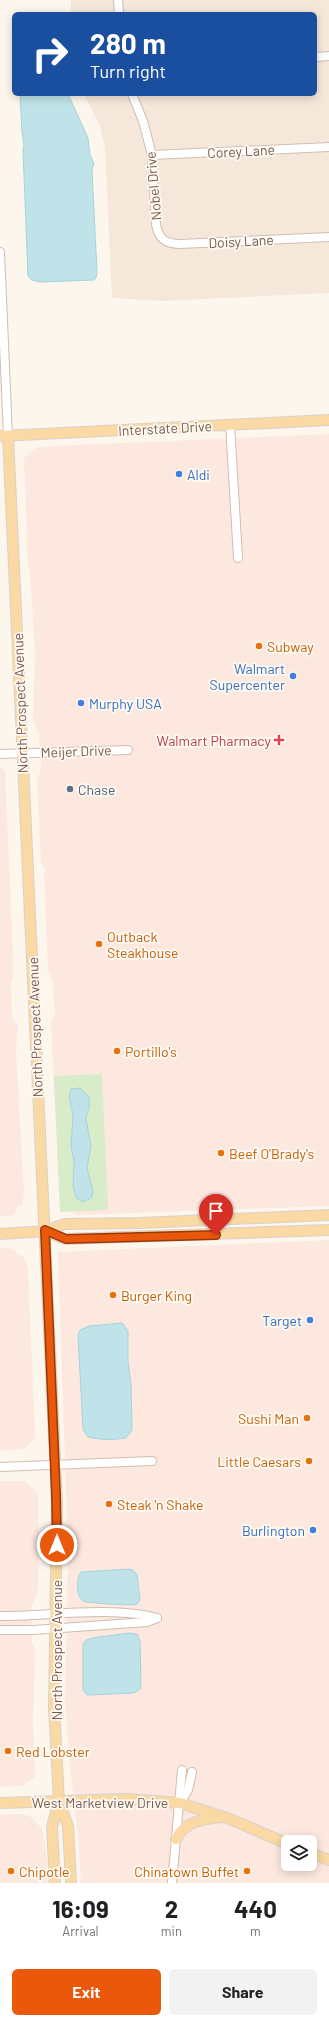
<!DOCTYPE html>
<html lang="en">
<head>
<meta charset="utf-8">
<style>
  :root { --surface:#fff; --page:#f2f2f2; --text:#202124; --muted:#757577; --accent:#ea580c }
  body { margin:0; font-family:Barlow,sans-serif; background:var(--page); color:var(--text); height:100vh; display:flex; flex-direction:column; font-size:15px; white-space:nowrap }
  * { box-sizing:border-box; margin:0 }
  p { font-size:13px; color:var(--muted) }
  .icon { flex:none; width:22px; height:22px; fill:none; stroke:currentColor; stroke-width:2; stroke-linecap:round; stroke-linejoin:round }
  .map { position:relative; height:1883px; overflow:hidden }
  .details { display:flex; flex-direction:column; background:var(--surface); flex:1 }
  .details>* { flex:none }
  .guide { position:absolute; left:12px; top:12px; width:305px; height:84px; border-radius:6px; box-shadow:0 2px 10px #0003; background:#1a4fa0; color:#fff; overflow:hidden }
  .controls { position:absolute; left:281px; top:1835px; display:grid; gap:8px }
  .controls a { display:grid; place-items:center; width:36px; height:36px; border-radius:6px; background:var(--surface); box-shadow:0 2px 10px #0003; font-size:20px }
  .pin { position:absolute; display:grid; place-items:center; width:34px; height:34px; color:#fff; margin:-41px -17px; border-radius:50% 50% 50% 0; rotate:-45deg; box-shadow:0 0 4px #0007 }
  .pin .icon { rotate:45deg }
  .me { position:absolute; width:44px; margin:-22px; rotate:0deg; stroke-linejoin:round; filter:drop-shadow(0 0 3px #0008) }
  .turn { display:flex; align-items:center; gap:14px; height:84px; padding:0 12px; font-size:18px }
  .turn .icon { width:52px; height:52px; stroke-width:2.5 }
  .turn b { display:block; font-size:28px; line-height:34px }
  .eta { display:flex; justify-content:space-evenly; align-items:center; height:68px; text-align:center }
  .eta b { font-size:24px; font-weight:700; line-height:28px }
  .button { display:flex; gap:8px; margin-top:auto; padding:8px 12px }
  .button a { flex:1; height:46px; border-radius:6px; background:var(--accent); color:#fff; font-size:16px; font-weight:700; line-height:46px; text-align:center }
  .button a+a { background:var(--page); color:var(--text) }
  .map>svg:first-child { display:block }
</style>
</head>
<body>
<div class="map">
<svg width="329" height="1883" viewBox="0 0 329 1883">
  <rect width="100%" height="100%" fill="#fdf6ec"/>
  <polygon fill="#f5e8da" points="71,0 329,0 329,293 163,301 112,298 105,148 100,126 84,94 315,94 315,14 71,14"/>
  <g fill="#fde8e0" fill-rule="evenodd">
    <polygon points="329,434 329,1206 76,1215 63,1206 59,1193 51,1023 55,1015 53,984 48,969 44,872 45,869 41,862 37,779 41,770 39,735 33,720 35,651 30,570 28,568 24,458 36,448 51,446"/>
    <polygon points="0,766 5,771 13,956 13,978 11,984 12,1019 18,1025 16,1051 24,1194 22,1205 18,1206 13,1215 0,1216"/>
    <path d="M 329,1240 L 329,1883 L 81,1883 L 78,1834 L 70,1767 L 65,1702 L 68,1552 L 58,1252 ZM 288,1842 L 310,1842 L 310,1864 L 288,1864 Z"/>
    <polygon points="0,1248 10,1248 24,1258 28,1269 35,1437 26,1448 0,1451"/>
    <polygon points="0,1481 25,1481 38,1493 39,1537 38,1589 31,1609 32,1643 35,1651 33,1721 35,1777 22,1786 0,1787"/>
    <polygon points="20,1814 31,1817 42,1829 45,1844 49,1883 0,1883 0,1815"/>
  </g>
  <polygon fill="#d8ecc9" points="102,1074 108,1210 60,1212 54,1076"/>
  <g fill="#bfe3e8" stroke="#a5d3da">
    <polygon points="20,94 68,94 88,138 90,155 94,163 92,170 97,272 96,278 94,280 40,282 32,280 28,276 23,151 24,145 22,132"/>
    <polygon points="80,1088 89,1097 89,1108 86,1117 87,1125 91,1146 87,1168 93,1192 91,1198 83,1202 76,1198 73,1186 74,1162 71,1146 73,1115 69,1097 71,1089"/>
    <path d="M 122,1323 L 128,1331 L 128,1361 L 131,1385 L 132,1425 L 132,1430 L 126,1438 C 114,1440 100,1440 88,1437 L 83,1429 L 78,1335 L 80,1330 L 89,1326 Z"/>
    <path d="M 129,1569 L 133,1570 L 137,1575 L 140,1600 L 137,1604 C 134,1606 86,1603 83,1601 C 76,1597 76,1578 81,1572 Z"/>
    <polygon points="129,1633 137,1634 140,1641 141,1688 134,1693 87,1695 83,1690 83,1644 86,1640 92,1638"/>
  </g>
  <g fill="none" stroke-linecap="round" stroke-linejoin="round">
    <g stroke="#d1beb0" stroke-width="10">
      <g id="minor">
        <polyline points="118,0 119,14"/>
        <polyline points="315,57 329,56"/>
        <path d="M 132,94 L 143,121 L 152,155 L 156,224 C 158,238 165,244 180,244 L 329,237"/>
        <polyline points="152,155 329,147"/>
        <polyline points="0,252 8,436"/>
        <polyline points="230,424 238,558"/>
        <polyline points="0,754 128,750"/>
        <polyline points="0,1467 152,1461"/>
        <path d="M 0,1616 C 48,1616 111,1606 157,1618"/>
        <polyline points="0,1630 33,1630 147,1622 157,1618"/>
        <polyline points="180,1803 188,1790 192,1772"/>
        <polyline points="172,1883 182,1770"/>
      </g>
    </g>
    <g stroke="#dad1cd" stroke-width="12">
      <g id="major">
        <polyline points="0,436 329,420"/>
        <polyline points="8,436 57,1503 54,1707 59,1801 68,1826 71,1883"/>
        <polyline points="45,1231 65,1239 329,1230"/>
        <polyline points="0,1234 45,1231 65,1224 140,1223 329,1215"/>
        <polyline points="0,1803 127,1799 180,1803 230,1819 288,1844"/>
        <path d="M 176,1839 C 185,1821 203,1819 222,1817"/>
        <polyline points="310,1853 329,1860"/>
        <polyline points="55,1883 52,1827 59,1801"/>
      </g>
    </g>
    <use href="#minor" stroke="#fff" stroke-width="8"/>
    <use href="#major" stroke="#fbd9a5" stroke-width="10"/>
  </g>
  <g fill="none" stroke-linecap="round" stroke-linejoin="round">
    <g stroke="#983908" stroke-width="10">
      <polyline id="route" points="57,1545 56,1495 45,1230 66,1239 216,1235"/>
    </g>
    <use href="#route" stroke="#ea580c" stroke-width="7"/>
  </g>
  <g fill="#3f7fe0" stroke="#fffaf3" stroke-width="1.5">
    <circle cx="179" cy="474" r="4"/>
    <circle cx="293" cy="676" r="4"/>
    <circle cx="81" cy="703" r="4"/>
    <circle cx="310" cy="1320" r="4"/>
    <circle cx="313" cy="1530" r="4"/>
  </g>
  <g fill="#e8710a" stroke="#fffaf3" stroke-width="1.5">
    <circle cx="259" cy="646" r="4"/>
    <circle cx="99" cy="944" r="4"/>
    <circle cx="117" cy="1051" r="4"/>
    <circle cx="221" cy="1153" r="4"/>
    <circle cx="113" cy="1295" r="4"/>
    <circle cx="307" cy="1418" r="4"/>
    <circle cx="309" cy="1461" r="4"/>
    <circle cx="109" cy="1504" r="4"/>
    <circle cx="8" cy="1751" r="4"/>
    <circle cx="11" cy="1871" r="4"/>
    <circle cx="247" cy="1871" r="4"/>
  </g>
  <path fill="#e0444e" stroke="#fffaf3" stroke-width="1.5" d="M277 734h4v4h4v4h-4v4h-4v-4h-4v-4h4z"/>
  <circle fill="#5c6f8a" stroke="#fffaf3" stroke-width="1.5" cx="70" cy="789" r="4"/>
  <g text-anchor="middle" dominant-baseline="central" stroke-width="3.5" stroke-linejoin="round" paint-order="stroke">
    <g font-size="14" fill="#7a5c4d" stroke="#fffaf3">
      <text transform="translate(241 151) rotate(-3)">Corey Lane</text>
      <text transform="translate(153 186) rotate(-95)">Nobel Drive</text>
      <text transform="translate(241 241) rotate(-3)">Doisy Lane</text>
      <text transform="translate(165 428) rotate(-3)">Interstate Drive</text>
      <text transform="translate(20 703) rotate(-92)">North Prospect Avenue</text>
      <text transform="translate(76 751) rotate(-2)">Meijer Drive</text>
      <text transform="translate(35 1027) rotate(-92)">North Prospect Avenue</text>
      <text transform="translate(56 1650) rotate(-90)">North Prospect Avenue</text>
      <text x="100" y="1802">West Marketview Drive</text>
    </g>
    <g font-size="14" fill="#366cbe" stroke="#fffaf3" text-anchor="end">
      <text x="187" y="474" text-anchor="start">Aldi</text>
      <text x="285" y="668">Walmart<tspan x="285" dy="16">Supercenter</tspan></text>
      <text x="89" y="703" text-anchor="start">Murphy USA</text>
      <text x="302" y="1320">Target</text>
      <text x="305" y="1530">Burlington</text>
    </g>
    <g font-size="14" fill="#c56008" stroke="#fffaf3" text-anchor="start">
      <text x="267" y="646">Subway</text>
      <text x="107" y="936">Outback<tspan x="107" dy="16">Steakhouse</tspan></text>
      <text x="125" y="1051">Portillo's</text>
      <text x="229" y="1153">Beef O'Brady's</text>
      <text x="121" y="1295">Burger King</text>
      <text x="299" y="1418" text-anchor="end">Sushi Man</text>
      <text x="301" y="1461" text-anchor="end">Little Caesars</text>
      <text x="117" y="1504">Steak 'n Shake</text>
      <text x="16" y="1751">Red Lobster</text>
      <text x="19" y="1871">Chipotle</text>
      <text x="239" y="1871" text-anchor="end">Chinatown Buffet</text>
    </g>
    <g font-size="14" fill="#be3a42" stroke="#fffaf3" text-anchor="end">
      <text x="271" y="740">Walmart Pharmacy</text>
    </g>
    <g font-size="14" fill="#4e5e75" stroke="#fffaf3" text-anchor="start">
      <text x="78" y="789">Chase</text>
    </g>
  </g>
</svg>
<div class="controls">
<a><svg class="icon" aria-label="layers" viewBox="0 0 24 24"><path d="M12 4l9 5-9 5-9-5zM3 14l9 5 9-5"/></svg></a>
</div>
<div class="pin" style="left:216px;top:1235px;background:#d93025"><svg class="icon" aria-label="arrive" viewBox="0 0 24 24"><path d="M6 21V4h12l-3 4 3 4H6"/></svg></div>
<svg class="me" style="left:57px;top:1545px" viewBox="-20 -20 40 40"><circle r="17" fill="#ea580c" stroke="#fff" stroke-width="3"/><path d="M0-11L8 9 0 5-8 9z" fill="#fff"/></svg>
<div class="guide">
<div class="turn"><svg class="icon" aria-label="right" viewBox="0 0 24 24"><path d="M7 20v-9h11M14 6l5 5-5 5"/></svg><div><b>280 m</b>Turn right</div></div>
</div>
</div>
<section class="details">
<div class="eta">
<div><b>16:09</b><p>Arrival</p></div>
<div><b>2</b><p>min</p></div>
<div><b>440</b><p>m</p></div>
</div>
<div class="button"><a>Exit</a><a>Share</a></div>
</section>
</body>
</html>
